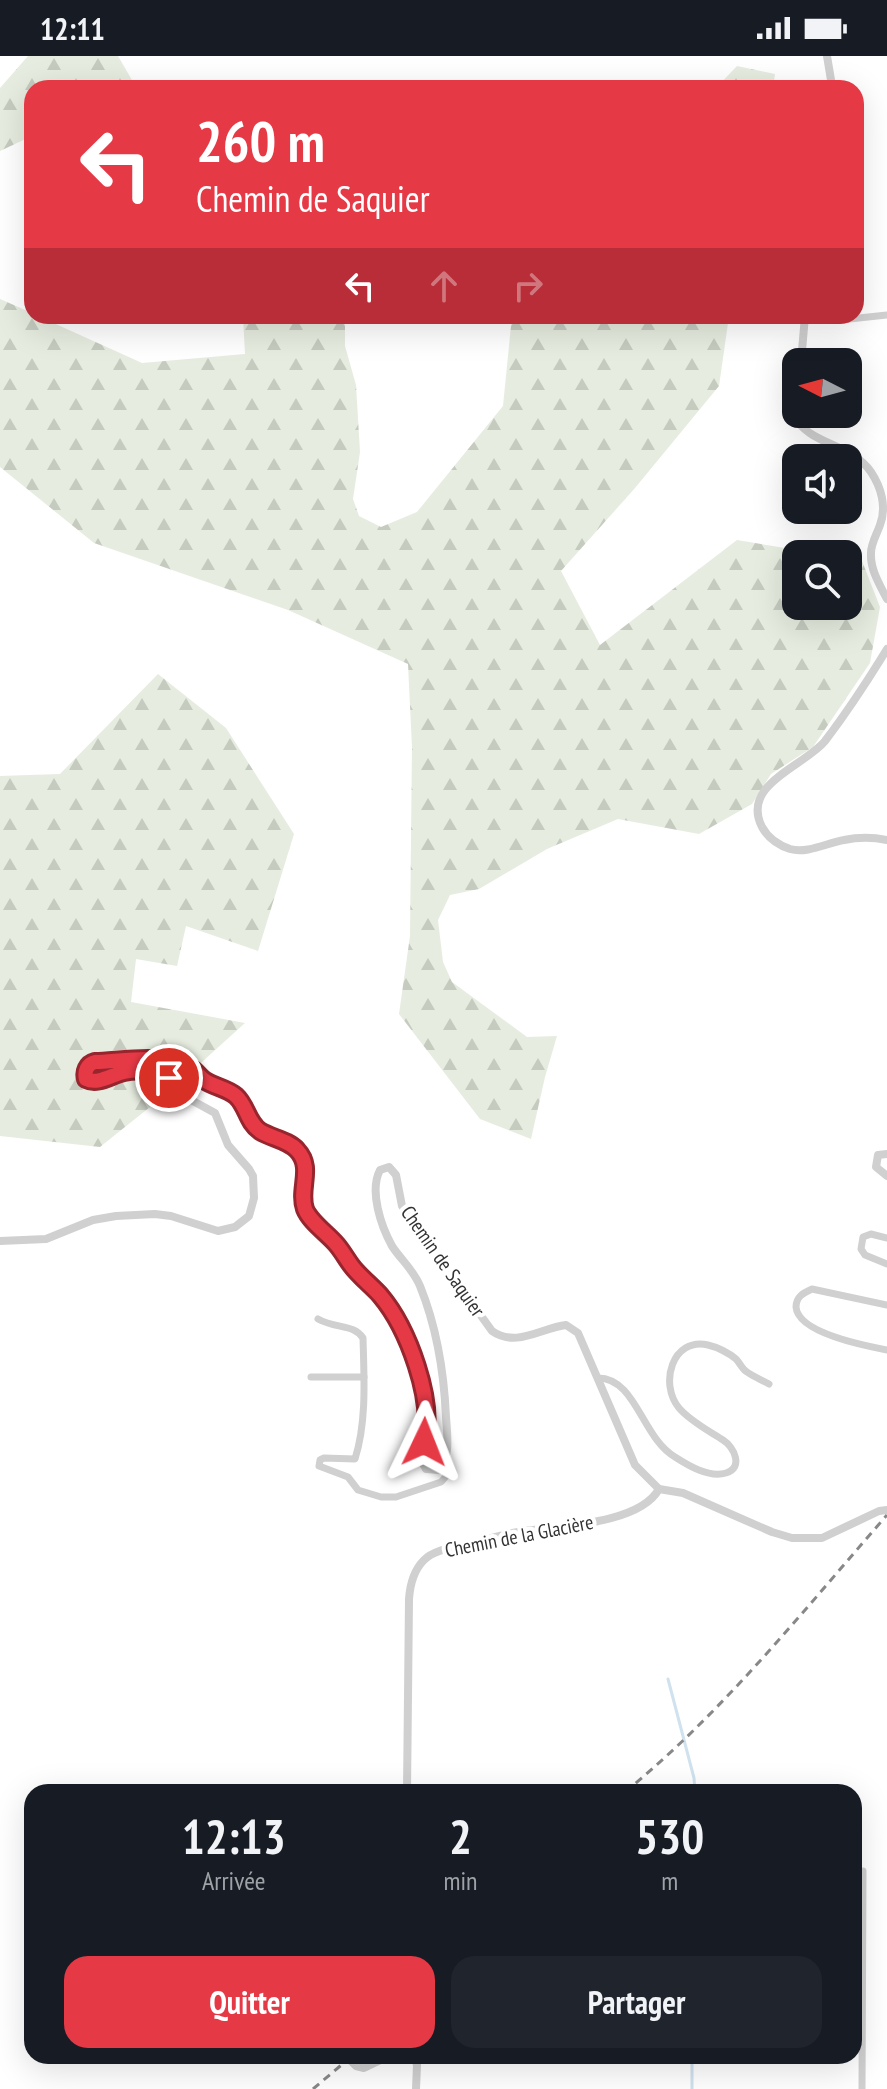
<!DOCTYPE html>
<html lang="fr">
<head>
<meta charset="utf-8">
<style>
  :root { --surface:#171b24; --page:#20242c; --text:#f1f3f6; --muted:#9ea1a6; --accent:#e63946 }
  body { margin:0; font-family:"PT Sans Narrow",sans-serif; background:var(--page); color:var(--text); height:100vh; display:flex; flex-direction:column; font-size:30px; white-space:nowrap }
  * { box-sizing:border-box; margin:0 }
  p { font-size:26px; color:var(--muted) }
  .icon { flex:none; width:44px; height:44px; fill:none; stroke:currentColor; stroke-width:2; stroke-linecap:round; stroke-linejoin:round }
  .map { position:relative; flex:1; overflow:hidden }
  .sheet { position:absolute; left:24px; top:1728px; width:838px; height:280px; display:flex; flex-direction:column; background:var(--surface); border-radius:24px; box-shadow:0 8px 32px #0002 }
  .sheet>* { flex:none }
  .top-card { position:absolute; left:24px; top:24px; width:840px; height:244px; border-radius:24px; box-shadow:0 8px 32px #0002; background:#e63946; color:#fff; overflow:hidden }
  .needle { width:52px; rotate:276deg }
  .buttons { position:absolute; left:782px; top:292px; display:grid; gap:16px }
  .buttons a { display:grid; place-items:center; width:80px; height:80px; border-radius:16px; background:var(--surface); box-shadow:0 8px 32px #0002; font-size:40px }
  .pin { position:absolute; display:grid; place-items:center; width:68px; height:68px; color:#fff; margin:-34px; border:4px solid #fff; border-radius:50%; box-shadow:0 2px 8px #0007 }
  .me { position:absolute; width:88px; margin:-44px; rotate:2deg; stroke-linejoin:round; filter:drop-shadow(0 0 6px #0008) }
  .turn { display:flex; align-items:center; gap:28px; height:168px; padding:0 40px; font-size:36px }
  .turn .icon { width:104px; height:104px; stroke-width:2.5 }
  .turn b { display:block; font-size:56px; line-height:68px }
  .lanes { display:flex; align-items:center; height:76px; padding:0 40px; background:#0003; justify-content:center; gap:40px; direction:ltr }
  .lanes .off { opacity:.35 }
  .eta { display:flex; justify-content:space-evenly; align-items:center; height:136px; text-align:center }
  .eta b { font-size:48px; font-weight:700; line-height:56px }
  .button { display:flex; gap:16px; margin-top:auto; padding:16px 40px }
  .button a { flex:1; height:92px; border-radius:24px; background:var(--accent); color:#fff; font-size:32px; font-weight:700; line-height:92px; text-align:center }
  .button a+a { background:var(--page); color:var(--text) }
  .status { display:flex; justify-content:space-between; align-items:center; height:56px; padding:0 40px; background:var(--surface); direction:ltr }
  .status svg { height:22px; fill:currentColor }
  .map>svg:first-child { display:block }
</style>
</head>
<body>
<div class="status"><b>12:11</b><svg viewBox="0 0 49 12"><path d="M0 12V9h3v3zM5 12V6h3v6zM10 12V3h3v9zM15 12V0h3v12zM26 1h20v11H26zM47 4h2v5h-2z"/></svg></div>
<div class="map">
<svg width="887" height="2033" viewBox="0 0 887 2033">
  <defs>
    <pattern id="forest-firs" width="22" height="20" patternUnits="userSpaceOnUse" patternTransform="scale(2)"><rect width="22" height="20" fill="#e6ecdf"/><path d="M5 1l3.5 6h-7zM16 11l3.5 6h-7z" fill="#c6cbc0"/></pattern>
  </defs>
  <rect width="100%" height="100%" fill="#fff"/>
  <g fill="url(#forest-firs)">
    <polygon points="28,0 118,0 136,31 32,32 32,80 0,95 0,32"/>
    <polygon points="737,10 775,18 773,32 716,32"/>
    <polygon points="0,243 32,257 32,260 38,260 142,307 245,298 243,260 345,260 345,290 356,329 360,396 353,443 359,460 381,471 417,456 503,350 512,260 729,260 719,330 635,432 561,515 600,589 737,484 821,498 796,498 796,550 848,550 848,503 862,505 880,551 870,607 813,691 771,718 752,748 699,778 618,763 547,793 479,833 450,839 438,864 443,906 452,926 527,981 557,980 545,1021 531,1083 480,1063 399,958 410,880 412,691 408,608 288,554 94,487 0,411"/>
    <polygon points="158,618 226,672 294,778 258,895 186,870 177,910 136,903 131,946 245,967 170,1035 100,1091 0,1080 0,720 60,718"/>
  </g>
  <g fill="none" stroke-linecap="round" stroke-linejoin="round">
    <g stroke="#cfe2ee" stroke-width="3">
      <polyline points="668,1623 694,1722 695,1736"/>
      <polyline points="692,2033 692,2000"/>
    </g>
    <g stroke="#d0d0d0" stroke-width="7">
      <polyline points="830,260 840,264 887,259"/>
      <polyline points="887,1182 871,1178 863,1181 861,1193 865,1199 887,1208"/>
      <path d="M 887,1249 L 812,1233 C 803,1237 796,1241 796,1251 C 798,1277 866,1290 887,1294"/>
      <path d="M 318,1263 C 336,1273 354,1268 363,1282 C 364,1321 367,1365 355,1403 L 324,1402 L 320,1404 L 319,1410 L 348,1421 L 358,1434 L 381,1441 L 396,1441 L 441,1426 L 448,1418 L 443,1410"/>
      <polyline points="311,1321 364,1321"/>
      <path d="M 598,1322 C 636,1322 642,1382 675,1401 C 689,1410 709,1422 726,1417 C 744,1412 734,1391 723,1384 C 709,1375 690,1365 679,1352 C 659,1328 672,1281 708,1289 C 717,1291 729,1297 736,1303 C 740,1307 742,1313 747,1316 C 754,1321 762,1324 769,1328"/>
      <polyline points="416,2006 425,2000"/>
      <polyline points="862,2033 863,1815"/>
    </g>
    <g stroke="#d0d0d0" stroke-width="8">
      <polyline points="827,0 831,24 830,32"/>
      <polyline points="801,306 805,260"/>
      <path d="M 796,323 C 775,391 845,378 871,416 C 881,431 887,451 880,469 C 877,478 871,487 871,497 C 870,514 880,529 887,543"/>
      <path d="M 887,593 C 868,624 847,656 825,685 C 805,710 740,728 762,771 C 768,782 778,789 790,793 C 807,798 827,787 844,784 C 858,781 873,781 887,784"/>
      <polyline points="887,1098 878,1099 876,1111 887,1120"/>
      <path d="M 0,1185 L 46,1183 L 93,1164 L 116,1160 L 155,1158 L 171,1160 L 218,1175 L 235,1171 L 249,1160 L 254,1142 L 253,1120 L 249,1113 L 228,1089 L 215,1057 L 193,1045 L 169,1022 L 159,1017 L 127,1015 L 93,1026 L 86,1023 C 84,1016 87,1008 95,1006 L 153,1004 L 186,1009 L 195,1014 L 202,1023 L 236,1040 L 254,1070 L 261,1076 L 296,1093 L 303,1102 L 306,1115 L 304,1144 L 305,1154 L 341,1193 L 350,1208 L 381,1240 L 393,1257 L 419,1316 L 427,1353 L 422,1406 L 426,1413 L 439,1414 C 451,1400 447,1378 446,1361 C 444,1316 437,1272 420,1230 C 413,1213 401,1204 392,1190 C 381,1170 369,1135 380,1114 L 389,1111 L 396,1119 L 402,1150 L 492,1275 C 516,1292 541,1272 566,1269 L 578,1277 L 635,1409 L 659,1433"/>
      <polyline points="659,1433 683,1437 772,1476 792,1482 822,1482 879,1455 887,1454"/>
      <path d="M 407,1736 L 409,1543 C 410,1529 414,1514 424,1504 C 434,1494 451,1492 464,1489 C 482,1485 500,1479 518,1476 C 556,1470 639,1469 659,1433"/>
      <polyline points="346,2000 356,2010 364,2012 389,2000"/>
      <polyline points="414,2000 417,2009 416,2033"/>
    </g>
    <g stroke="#888" stroke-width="3" stroke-dasharray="8 6" stroke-linecap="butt">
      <path d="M 625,1736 C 724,1655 803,1555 887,1459"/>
      <polyline points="313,2033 352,2000"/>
    </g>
  </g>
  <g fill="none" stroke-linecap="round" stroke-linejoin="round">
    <g stroke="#96252e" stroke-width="20">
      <path id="route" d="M 169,1022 C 155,1015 139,1013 124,1016 C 111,1019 98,1029 86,1023 C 84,1016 87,1008 95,1006 C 124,1005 164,997 191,1012 C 196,1015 199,1020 204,1024 C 214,1031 227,1032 236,1040 C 247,1050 247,1066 260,1075 C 271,1082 288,1084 297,1094 C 314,1112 298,1133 305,1153 C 310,1166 328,1178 337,1189 C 342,1195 346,1202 351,1209 C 359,1220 371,1229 380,1239 C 408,1272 435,1345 424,1386"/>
    </g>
    <use href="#route" stroke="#e63946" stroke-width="14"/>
  </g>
  <g text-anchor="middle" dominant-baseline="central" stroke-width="8" stroke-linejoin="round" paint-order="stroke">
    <g font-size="20" fill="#333" stroke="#fff">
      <text transform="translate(443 1205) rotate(55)">Chemin de Saquier</text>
      <text transform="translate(519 1480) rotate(-11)">Chemin de la Glacière</text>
    </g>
  </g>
</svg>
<div class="buttons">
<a><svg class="needle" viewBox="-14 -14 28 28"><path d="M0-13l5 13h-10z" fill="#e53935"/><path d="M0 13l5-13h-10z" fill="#9ea1a6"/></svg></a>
<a><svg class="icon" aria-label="sound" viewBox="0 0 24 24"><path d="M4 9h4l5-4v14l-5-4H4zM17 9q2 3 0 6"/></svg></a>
<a><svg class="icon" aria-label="search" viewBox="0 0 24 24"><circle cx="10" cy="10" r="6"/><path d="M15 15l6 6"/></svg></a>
</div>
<div class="pin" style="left:169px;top:1022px;background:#d93025"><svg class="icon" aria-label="arrive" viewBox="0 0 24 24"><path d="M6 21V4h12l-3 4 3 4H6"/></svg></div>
<svg class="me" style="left:424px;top:1386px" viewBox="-20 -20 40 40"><path d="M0-17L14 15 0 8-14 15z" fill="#e63946" stroke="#fff" stroke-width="4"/></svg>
<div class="top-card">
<div class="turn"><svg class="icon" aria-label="left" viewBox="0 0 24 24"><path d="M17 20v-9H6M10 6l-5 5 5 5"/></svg><div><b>260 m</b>Chemin de Saquier</div></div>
<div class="lanes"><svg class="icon" aria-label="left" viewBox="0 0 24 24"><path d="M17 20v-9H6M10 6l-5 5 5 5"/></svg><svg class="icon off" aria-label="ahead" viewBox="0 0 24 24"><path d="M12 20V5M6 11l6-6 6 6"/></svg><svg class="icon off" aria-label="right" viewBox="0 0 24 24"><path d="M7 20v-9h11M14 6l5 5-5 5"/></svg></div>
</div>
<section class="sheet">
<div class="eta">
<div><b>12:13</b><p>Arrivée</p></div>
<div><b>2</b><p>min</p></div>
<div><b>530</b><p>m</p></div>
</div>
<div class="button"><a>Quitter</a><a>Partager</a></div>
</section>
</div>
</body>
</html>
